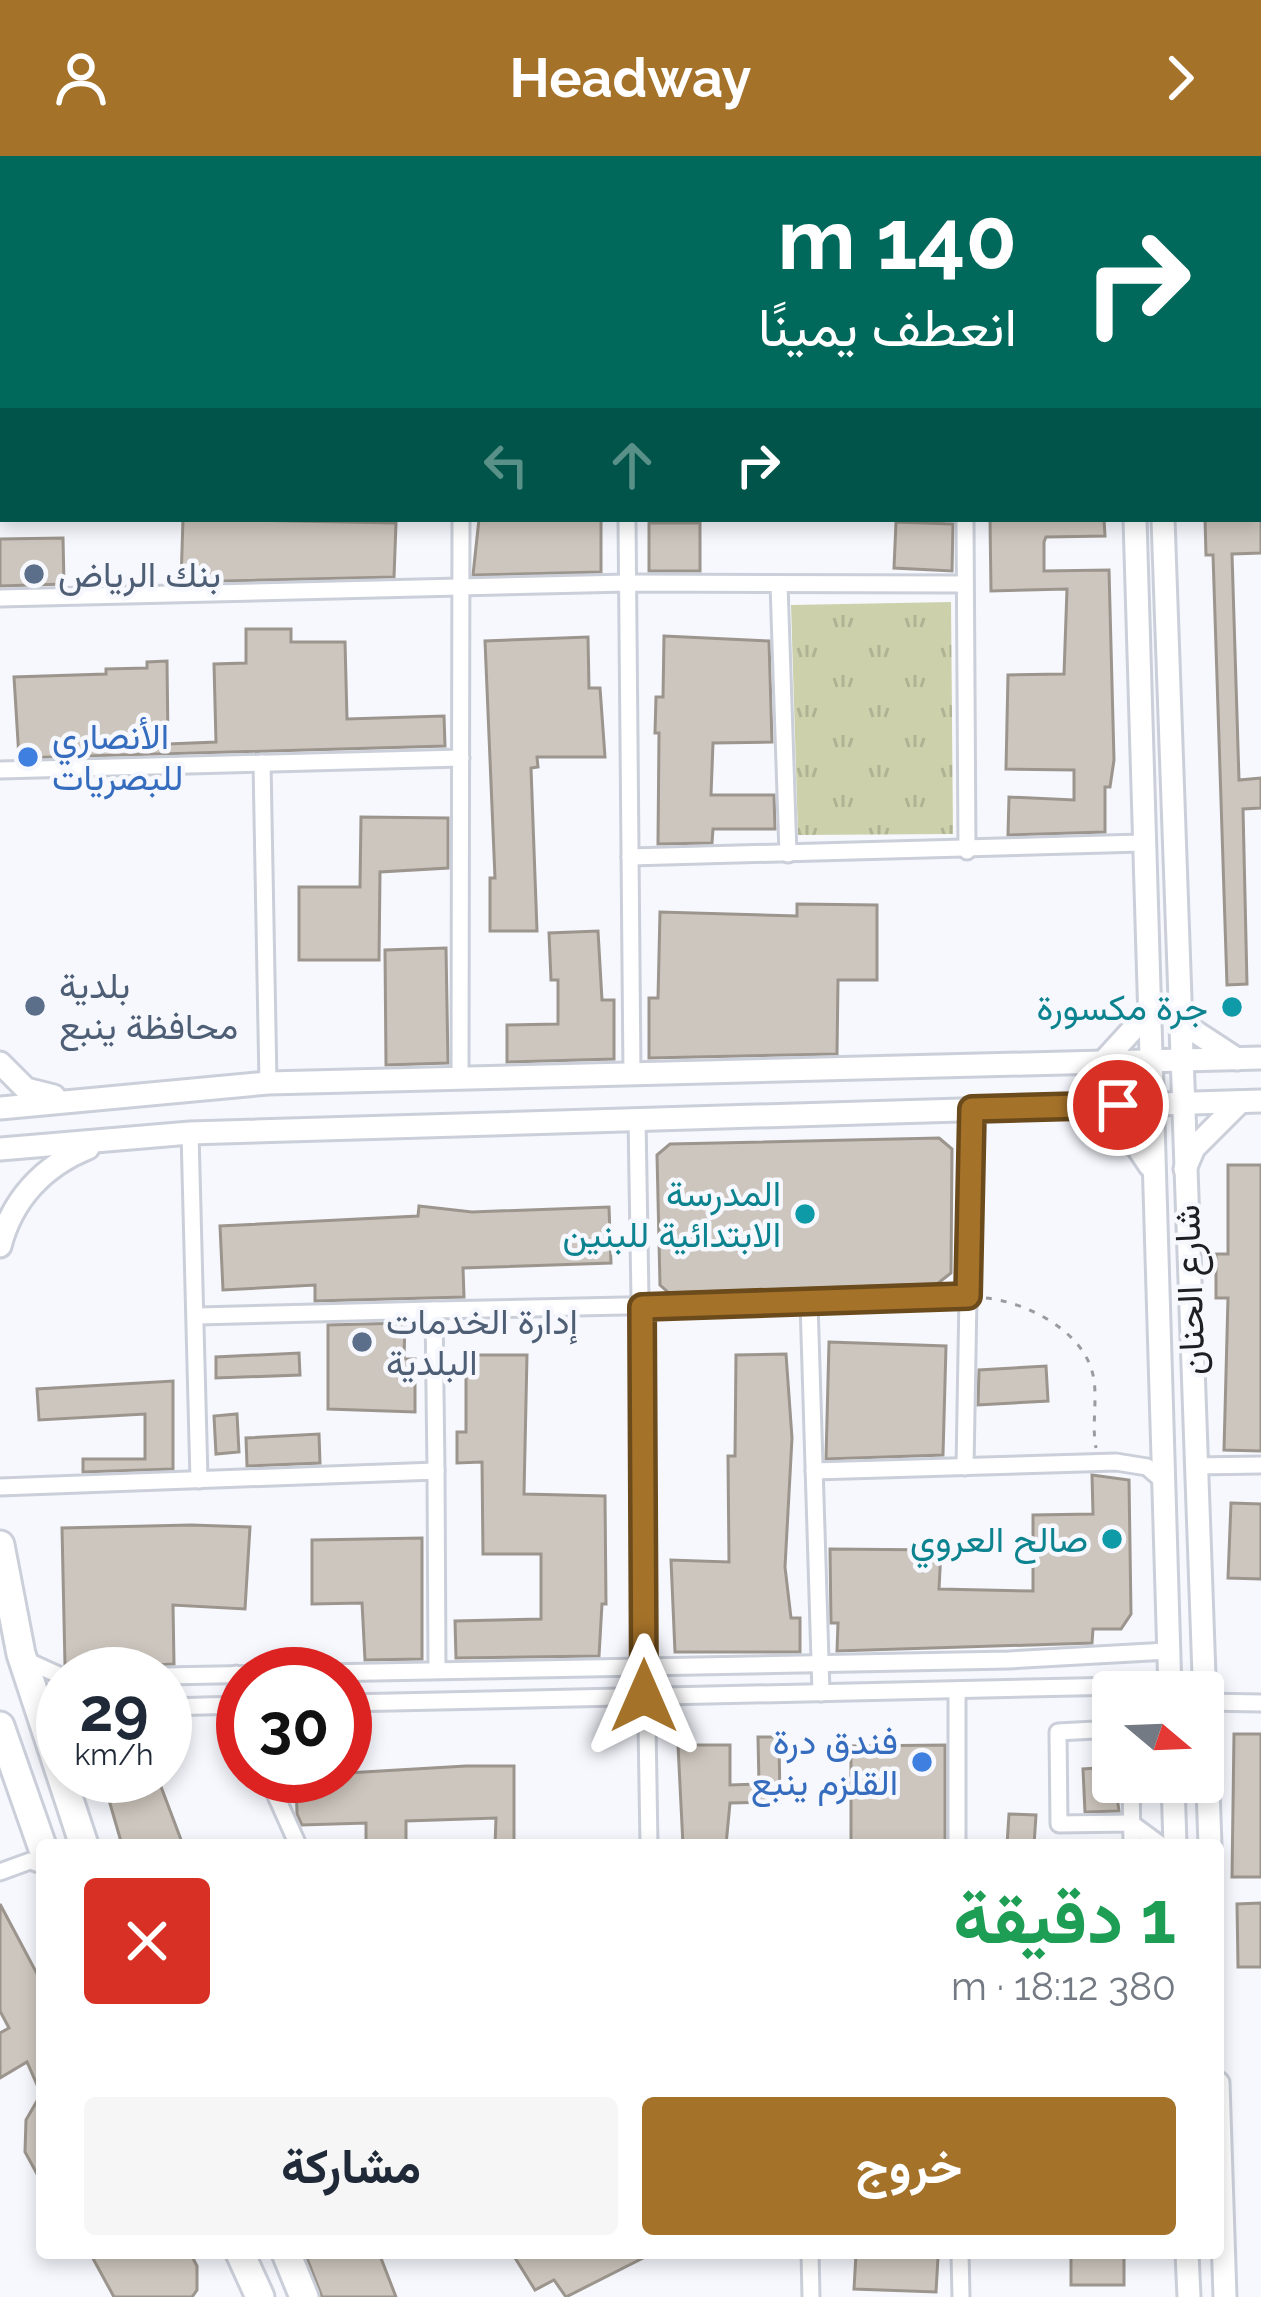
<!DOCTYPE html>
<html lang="ar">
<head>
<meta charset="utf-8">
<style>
  :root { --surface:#fff; --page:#f6f6f7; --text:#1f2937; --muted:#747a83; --accent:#a57229 }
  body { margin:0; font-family:Raleway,Vazirmatn,sans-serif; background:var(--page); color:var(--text); direction:rtl; height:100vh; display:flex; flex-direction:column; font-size:45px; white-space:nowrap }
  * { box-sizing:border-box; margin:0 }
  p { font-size:39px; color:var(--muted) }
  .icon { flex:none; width:66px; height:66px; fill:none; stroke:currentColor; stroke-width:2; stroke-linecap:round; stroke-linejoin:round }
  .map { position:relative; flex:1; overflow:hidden; direction:ltr }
  .drawer { position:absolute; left:36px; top:1683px; width:1188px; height:420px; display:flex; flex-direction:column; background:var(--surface); border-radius:12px; box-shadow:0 6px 18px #0003; direction:rtl }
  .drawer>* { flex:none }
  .hud { position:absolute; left:0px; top:0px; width:1263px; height:366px; box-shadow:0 6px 18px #0003; direction:rtl; background:#00695c; color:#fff; overflow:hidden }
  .needle { width:78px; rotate:109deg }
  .controls { position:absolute; left:1092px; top:1515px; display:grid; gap:24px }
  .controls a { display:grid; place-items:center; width:132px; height:132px; border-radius:12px; background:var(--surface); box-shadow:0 6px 18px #0003; font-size:60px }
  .speed { position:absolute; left:36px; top:1491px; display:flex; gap:24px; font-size:60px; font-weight:700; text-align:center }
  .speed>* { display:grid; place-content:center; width:156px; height:156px; border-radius:50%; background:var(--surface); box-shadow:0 6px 18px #0003; line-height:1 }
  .speed small { font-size:30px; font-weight:400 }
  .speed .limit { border:18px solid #d22; background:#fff; color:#111 }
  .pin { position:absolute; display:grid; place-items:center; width:102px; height:102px; color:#fff; margin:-51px; border:6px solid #fff; border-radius:50%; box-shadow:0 3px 12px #0007 }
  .me { position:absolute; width:132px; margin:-66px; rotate:0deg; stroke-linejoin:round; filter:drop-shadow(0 0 9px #0008) }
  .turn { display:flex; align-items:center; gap:42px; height:252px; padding:0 48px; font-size:54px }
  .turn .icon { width:156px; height:156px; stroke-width:2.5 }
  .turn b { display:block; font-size:84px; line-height:102px }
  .lanes { display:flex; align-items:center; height:114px; padding:0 48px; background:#0003; justify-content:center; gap:60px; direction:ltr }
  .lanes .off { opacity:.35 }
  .round { display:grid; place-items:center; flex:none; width:126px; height:126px; border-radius:12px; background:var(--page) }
  .headline { display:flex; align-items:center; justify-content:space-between; height:204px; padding:0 48px }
  h1 { font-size:72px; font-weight:700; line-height:90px; color:#1e9e55 }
  .cta { display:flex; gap:24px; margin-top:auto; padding:24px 48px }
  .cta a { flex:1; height:138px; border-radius:12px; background:var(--accent); color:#fff; font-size:48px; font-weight:700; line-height:138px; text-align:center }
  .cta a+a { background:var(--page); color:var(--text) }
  header { display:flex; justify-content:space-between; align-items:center; height:156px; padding:0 48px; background:var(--accent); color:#fff; font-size:54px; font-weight:700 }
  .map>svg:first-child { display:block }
</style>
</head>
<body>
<header><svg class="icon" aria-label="forward" viewBox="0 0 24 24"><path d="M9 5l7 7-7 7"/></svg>Headway<svg class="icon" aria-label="person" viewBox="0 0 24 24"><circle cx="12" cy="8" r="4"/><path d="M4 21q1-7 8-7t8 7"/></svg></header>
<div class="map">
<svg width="1261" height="2141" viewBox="0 0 1261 2141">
  <defs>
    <pattern id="park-tufts" width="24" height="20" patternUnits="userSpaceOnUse" patternTransform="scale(3)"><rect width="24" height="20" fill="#ccd1ab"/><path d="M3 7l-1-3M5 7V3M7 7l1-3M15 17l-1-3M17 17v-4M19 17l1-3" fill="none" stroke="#afb393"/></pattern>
  </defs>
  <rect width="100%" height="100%" fill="#f6f8fe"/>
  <polygon fill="#e6eefe" points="870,0 1103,0 1103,3 875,3"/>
  <polygon fill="url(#park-tufts)" points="951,446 953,678 798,679 791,449"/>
  <g fill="#cdc6be" stroke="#9b958d" stroke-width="3">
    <polygon points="183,363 396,367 394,421 181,426"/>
    <polygon points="479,363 601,363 601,416 473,419"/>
    <polygon points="990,363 1104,363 1105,380 1046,381 1044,386 1044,415 1109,414 1114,604 1110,631 1105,631 1105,676 1008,679 1009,641 1074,644 1074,614 1006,613 1008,519 1064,518 1067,433 991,435"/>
    <polygon points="1205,363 1261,363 1261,397 1232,398 1239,624 1261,622 1261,652 1243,653 1247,828 1227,829 1213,399 1206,399"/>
    <polygon points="896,366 953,368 952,415 894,412"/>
    <rect x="649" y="367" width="51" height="48"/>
    <polygon points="63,382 64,428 0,430 0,383"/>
    <polygon points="246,473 291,473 291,486 345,486 347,563 444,560 445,590 19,602 14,521 106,518 106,513 147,512 147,506 167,505 168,588 216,586 214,508 246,507"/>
    <polygon points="664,480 769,485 772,586 713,587 711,639 774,639 775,673 713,673 712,687 658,688 659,577 655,577 656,541 663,541"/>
    <polygon points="588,481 589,532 600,532 605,601 537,601 538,611 531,612 537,775 490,775 490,722 495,722 485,485"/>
    <polygon points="361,661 448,662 448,712 380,716 379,804 299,804 299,731 360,731"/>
    <polygon points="797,748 877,749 877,824 838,824 837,898 649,902 649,842 658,842 660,756 797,760"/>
    <polygon points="598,775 602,844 614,844 614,903 507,906 507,869 558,868 558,824 551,824 549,777"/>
    <polygon points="446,792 448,907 386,909 385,794"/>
    <polygon points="939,982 952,993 951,1117 937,1128 669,1137 660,1129 657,999 670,988"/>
    <polygon points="1228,1009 1261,1009 1261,1295 1224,1294 1228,1142 1216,1142 1216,1098 1228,1098"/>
    <polygon points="419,1050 472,1056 609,1051 611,1107 463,1112 464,1141 315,1145 315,1129 223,1134 220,1070 418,1060"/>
    <polygon points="405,1167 404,1203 415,1203 415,1256 328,1253 328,1169"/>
    <polygon points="829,1186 946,1190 943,1299 826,1303"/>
    <polygon points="299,1197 300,1219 216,1222 216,1201"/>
    <polygon points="786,1198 792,1282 785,1411 791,1462 800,1462 800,1496 675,1496 671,1404 729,1406 728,1300 735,1300 736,1199"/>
    <polygon points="466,1199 527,1199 524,1338 605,1340 606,1448 602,1448 599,1500 456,1502 455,1465 541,1463 541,1398 483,1398 482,1306 457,1307 457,1276 466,1276"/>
    <polygon points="1046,1210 1048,1245 978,1249 979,1214"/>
    <polygon points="173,1225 173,1313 83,1316 83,1303 145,1303 145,1258 39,1264 37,1233"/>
    <polygon points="237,1258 239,1296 216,1298 214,1260"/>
    <polygon points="319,1278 320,1307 247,1310 246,1282"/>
    <polygon points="1092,1319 1129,1324 1131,1458 1121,1473 1093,1473 1092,1487 837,1495 838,1467 831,1467 830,1393 941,1394 939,1433 1033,1435 1033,1359 1093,1358"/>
    <polygon points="1231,1347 1261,1348 1261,1423 1228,1422"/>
    <polygon points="191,1369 250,1371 245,1453 173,1449 174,1508 72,1513 65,1509 62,1372"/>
    <polygon points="422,1382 422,1503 365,1504 362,1447 312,1448 312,1384"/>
    <polygon points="1234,1578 1261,1578 1261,1721 1232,1721"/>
    <polygon points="758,1581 779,1581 780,1646 730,1647 726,1689 683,1689 678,1589 730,1589 730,1629 759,1628"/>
    <polygon points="945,1589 945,1689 851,1689 851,1590"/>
    <polygon points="466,1610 514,1610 514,1689 495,1689 496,1662 406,1665 406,1689 366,1689 366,1667 302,1669 297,1658 296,1620"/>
    <polygon points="1113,1611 1119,1655 1085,1656 1083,1613"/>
    <polygon points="102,1620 157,1620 183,1689 122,1689"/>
    <polygon points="1009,1658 1036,1659 1034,1689 1007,1689"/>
    <polygon points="1261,1747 1261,1811 1238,1811 1237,1748"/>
    <polygon points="0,1748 42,1827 42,2027 25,1996 26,1964 41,1938 27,1906 0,1922 0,1877 9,1872 0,1855"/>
    <polygon points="90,2097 190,2097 197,2110 197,2134 192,2141 114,2141"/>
    <polygon points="305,2097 379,2097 396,2141 322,2141"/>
    <polygon points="512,2097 653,2097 566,2141 554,2124 535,2134"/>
    <rect x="1071" y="2097" width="53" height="32"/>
    <polygon points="856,2098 938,2101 936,2136 854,2133"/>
  </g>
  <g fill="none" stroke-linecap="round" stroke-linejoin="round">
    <g stroke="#cbcfd9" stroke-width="21">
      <g id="street">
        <polyline points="471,0 480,3"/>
        <polyline points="841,0 845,3"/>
        <polyline points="226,3 226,0"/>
        <polyline points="1260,85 1261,85"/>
        <polyline points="0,198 3,198"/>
        <polyline points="1260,284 1261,285"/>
        <polyline points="627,363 632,918"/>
        <polyline points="965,363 967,695"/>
        <polyline points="779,428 788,698"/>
        <polyline points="0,442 628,427 965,428"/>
        <polyline points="262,607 268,927"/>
        <polyline points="0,614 461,602"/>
        <polyline points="630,701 1142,687"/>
        <polyline points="460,922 461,363"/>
        <polyline points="637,962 649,1689"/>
        <polyline points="190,977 199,1324"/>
        <polyline points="434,1154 809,1146"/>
        <polyline points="198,1160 434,1154 436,1315"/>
        <polyline points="1195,1310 1261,1309"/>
        <polyline points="965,1311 968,1140"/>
        <polyline points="814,1315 1116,1306 1147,1311 1162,1324"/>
        <polyline points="0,1331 436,1315 437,1513"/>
        <polyline points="28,1505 63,1521"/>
        <polyline points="236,1518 236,1549 243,1565"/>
        <polyline points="165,1520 1009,1504 1168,1495"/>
        <polyline points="957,1534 957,1689"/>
        <polyline points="821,1537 809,1146 968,1140 972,953"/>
        <polyline points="1204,1546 1261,1547"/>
        <polyline points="345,1547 1170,1529"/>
        <polyline points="165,1551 243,1549"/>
        <polyline points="1113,1573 1058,1576 1059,1668 1131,1667 1161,1689"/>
        <polyline points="267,1620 298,1689"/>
        <polyline points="1131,1626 1132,1689"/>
        <polyline points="0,1716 30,1705 42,1709"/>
        <polyline points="810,2097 811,2141"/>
        <polyline points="960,2097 961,2141"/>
      </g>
    </g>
    <g stroke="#cbcfd9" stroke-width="27">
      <g id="secondary">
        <polyline points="1123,0 1123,3"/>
        <polyline points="1152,0 1152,3"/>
        <polyline points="1135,363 1170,1536"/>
        <polyline points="1163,363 1210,1689"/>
        <polyline points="1179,856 1188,871 1237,903"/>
        <polyline points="0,907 26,933 54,940"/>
        <polyline points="1102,907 1146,859"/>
        <polyline points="1087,949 1138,992 1150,1010"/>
        <polyline points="0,952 268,927 1261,902"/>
        <polyline points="0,993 190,977 1261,945"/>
        <polyline points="1185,1013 1194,992 1240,946"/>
        <path d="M 0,1090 C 12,1044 43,1010 88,992"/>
        <polyline points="1173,1626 1175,1689"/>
        <polyline points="1218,1927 1225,2141"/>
        <polyline points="1187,2097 1189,2141"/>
      </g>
    </g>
    <g stroke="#cbcfd9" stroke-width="33">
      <g id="highway">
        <polyline points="0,1389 21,1498 84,1689"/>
        <polyline points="0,1570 42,1690"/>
        <polyline points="240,2097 260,2141"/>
        <polyline points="286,2097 304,2141"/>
      </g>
    </g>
    <path stroke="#999ba0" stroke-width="3" stroke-dasharray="6 9" stroke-linecap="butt" d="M 986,1142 C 1025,1146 1080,1173 1092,1215 C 1099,1239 1091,1267 1096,1292"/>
    <use href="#street" stroke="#fff" stroke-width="15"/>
    <use href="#secondary" stroke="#fff" stroke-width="21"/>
    <use href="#highway" stroke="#fff" stroke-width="27"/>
  </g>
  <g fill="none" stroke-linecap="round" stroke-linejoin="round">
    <g stroke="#6b4a1b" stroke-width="30">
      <polyline id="route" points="644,1540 642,1151 968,1140 972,953 1118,949"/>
    </g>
    <use href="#route" stroke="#a57229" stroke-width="21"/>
  </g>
  <g fill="#5c6f8a" stroke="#f6f8fe" stroke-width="4.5">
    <circle cx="34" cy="418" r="12"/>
    <circle cx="35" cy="850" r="12"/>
    <circle cx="362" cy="1186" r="12"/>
  </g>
  <g fill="#3f7fe0" stroke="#f6f8fe" stroke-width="4.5">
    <circle cx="28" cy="601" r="12"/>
    <circle cx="922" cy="1606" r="12"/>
  </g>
  <g fill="#0f9aa8" stroke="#f6f8fe" stroke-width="4.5">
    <circle cx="1232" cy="851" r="12"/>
    <circle cx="805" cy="1058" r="12"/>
    <circle cx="1112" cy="1383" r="12"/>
  </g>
  <g text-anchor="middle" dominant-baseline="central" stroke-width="9" stroke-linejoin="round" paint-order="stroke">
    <g font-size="36" fill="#4e5e75" stroke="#f6f8fe" text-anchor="start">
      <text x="58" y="418">بنك الرياض</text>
      <text x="59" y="829">بلدية<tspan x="59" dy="41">محافظة ينبع</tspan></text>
      <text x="386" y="1165">إدارة الخدمات<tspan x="386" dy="41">البلدية</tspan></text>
    </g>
    <g font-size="36" fill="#366cbe" stroke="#f6f8fe" text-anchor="start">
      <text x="52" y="580">الأنصاري<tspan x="52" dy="41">للبصريات</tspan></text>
      <text x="898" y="1585" text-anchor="end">فندق درة<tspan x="898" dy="41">القلزم ينبع</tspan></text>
    </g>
    <g font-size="36" fill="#0d838f" stroke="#f6f8fe" text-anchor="end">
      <text x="1208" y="851">جرة مكسورة</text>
      <text x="781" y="1037">المدرسة<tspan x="781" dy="41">الابتدائية للبنين</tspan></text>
      <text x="1088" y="1383">صالح العروي</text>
    </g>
    <g font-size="36" fill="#1d1f22" stroke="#f6f8fe">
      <text transform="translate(1189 1134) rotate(-92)">شارع الحنان</text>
    </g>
  </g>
</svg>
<div class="controls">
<a><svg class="needle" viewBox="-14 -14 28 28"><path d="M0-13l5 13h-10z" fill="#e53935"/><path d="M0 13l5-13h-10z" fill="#747a83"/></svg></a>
</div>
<div class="speed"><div>29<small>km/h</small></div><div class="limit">30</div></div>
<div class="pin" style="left:1118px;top:949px;background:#d93025"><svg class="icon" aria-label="arrive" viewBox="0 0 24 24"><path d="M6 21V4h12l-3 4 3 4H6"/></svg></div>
<svg class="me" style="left:644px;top:1540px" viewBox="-20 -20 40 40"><path d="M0-17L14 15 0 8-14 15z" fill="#a57229" stroke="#fff" stroke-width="4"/></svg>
<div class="hud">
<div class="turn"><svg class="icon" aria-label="right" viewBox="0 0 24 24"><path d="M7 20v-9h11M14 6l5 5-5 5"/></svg><div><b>140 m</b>انعطف يمينًا</div></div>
<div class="lanes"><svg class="icon off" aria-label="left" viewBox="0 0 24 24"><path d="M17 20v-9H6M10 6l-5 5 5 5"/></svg><svg class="icon off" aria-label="ahead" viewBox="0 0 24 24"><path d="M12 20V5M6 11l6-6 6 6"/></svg><svg class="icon" aria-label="right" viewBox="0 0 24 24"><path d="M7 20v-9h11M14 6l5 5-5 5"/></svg></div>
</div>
<section class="drawer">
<div class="headline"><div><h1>1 دقيقة</h1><p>380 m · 18:12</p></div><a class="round" style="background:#d93025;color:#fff"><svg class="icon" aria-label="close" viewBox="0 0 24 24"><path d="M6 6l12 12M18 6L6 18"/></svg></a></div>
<div class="cta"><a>خروج</a><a>مشاركة</a></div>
</section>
</div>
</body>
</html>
